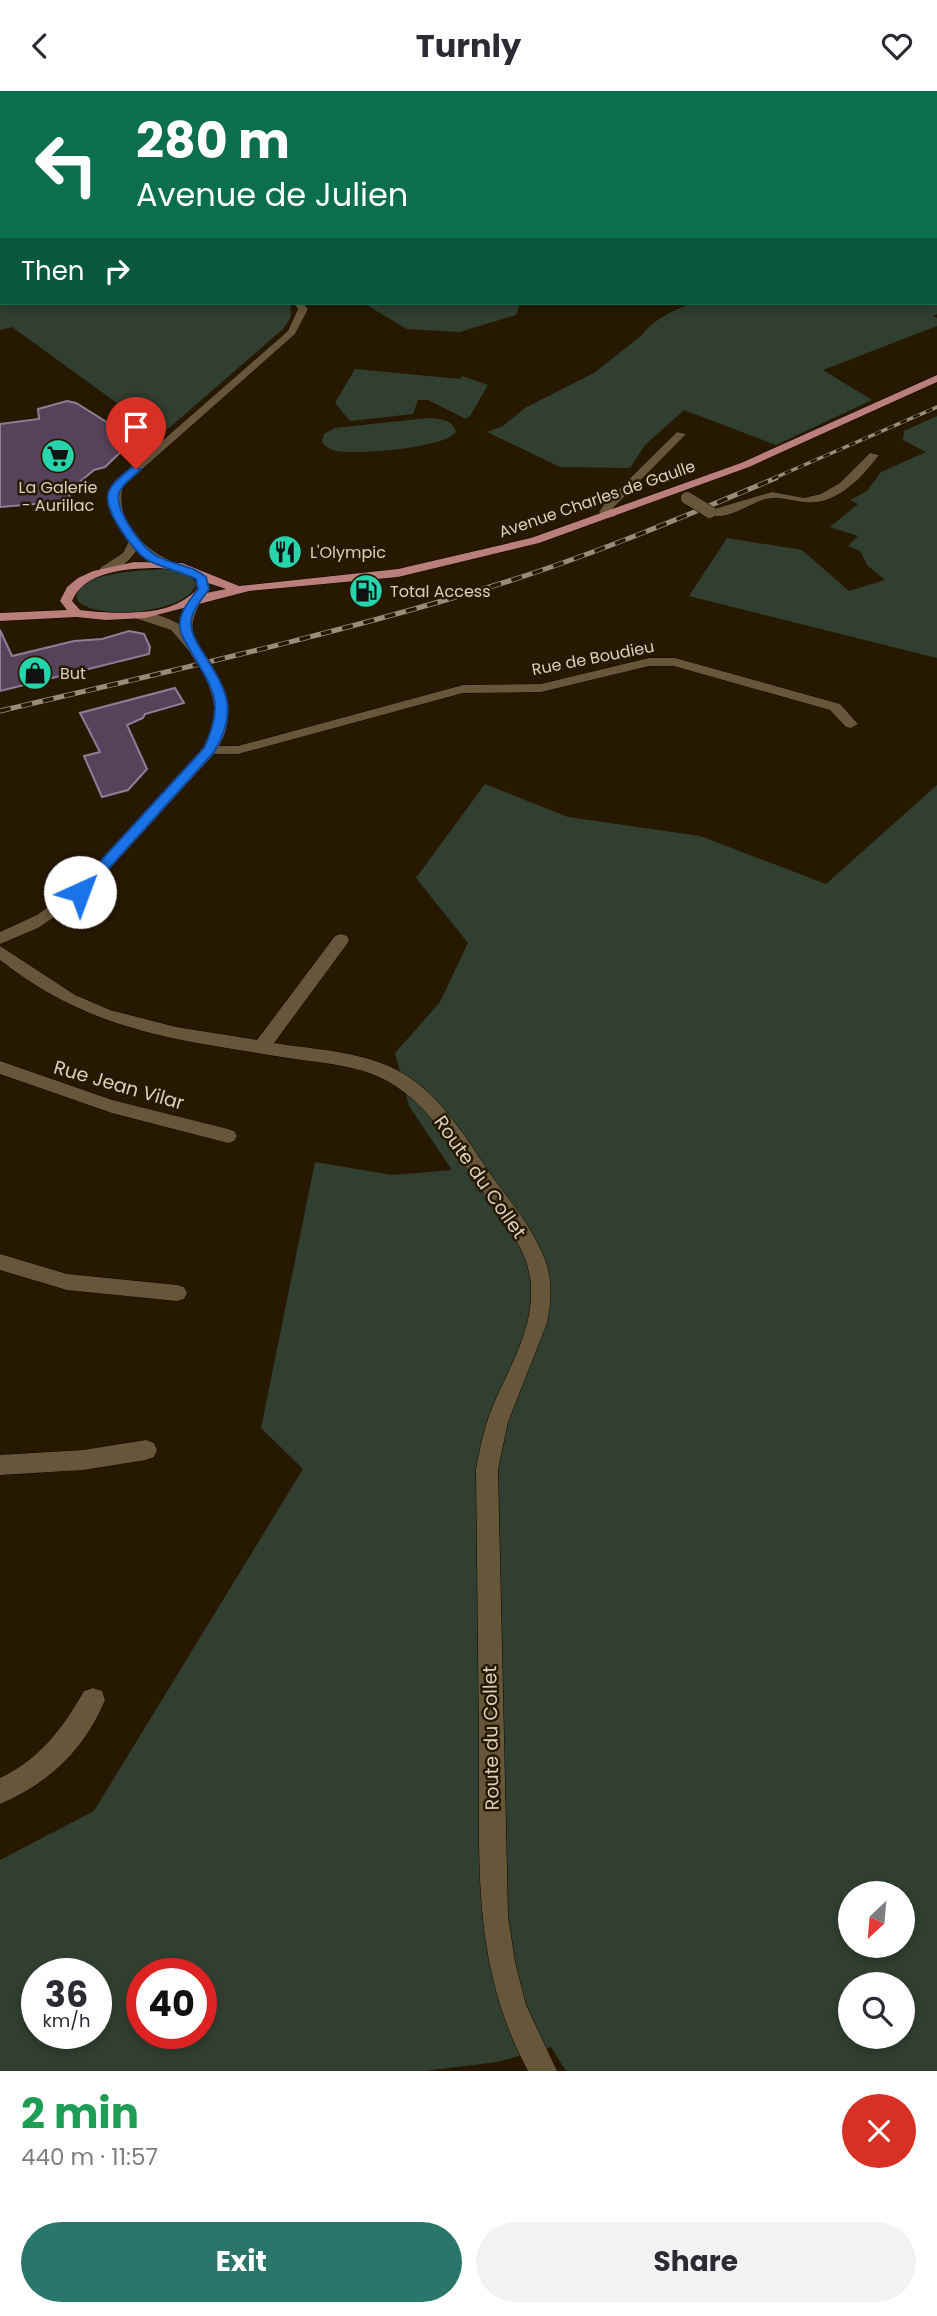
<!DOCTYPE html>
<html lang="en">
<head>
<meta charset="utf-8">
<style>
  :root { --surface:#fff; --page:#f2f2f3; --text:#2b2b33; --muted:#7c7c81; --accent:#29776a }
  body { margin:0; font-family:Poppins,sans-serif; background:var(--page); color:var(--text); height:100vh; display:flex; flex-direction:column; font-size:26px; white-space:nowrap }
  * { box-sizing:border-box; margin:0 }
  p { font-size:23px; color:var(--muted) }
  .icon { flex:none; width:38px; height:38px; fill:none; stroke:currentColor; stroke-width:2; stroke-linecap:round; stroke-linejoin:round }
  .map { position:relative; height:1980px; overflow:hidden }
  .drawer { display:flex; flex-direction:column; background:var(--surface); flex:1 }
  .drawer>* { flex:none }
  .banner { position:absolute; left:0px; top:0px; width:938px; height:214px; box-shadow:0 4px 10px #0003; background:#0b6e4f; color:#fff; overflow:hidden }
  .needle { width:46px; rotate:206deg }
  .controls { position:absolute; left:838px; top:1790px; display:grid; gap:14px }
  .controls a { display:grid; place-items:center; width:77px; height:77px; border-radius:50%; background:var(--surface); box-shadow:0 4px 10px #0003; font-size:35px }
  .speed { position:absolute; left:21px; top:1867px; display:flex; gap:14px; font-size:35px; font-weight:700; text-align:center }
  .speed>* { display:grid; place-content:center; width:91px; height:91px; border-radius:50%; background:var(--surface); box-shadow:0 4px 10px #0003; line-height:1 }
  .speed small { font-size:18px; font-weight:400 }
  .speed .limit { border:10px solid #d22; background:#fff; color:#111 }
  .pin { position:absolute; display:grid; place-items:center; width:60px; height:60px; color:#fff; margin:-72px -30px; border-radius:50% 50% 50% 0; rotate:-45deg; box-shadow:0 0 7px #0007 }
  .pin .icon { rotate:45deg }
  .me { position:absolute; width:77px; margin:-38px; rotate:43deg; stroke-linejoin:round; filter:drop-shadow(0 0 5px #0008) }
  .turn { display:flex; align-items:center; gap:24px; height:147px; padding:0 21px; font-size:32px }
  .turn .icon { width:91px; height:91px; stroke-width:2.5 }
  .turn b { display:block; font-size:49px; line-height:60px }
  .then { display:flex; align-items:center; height:66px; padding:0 21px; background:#0003; gap:14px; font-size:26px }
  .round { display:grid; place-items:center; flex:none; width:74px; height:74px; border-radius:37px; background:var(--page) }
  .headline { display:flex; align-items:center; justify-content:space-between; height:119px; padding:0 21px }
  h1 { font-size:42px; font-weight:700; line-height:52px; color:#1e9e55 }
  .action { display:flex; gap:14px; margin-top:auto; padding:14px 21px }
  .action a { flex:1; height:80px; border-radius:42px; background:var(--accent); color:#fff; font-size:28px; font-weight:700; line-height:80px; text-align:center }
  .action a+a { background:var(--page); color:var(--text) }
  header { display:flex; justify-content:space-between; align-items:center; height:91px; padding:0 21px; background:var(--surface); font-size:32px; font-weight:700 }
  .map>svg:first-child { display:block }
</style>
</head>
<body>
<header><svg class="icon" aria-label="back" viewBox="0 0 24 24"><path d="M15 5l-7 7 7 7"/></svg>Turnly<svg class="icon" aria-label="heart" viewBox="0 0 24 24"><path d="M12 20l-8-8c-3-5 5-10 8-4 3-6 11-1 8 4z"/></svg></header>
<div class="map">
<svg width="937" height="1980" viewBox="0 0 937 1980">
  <rect width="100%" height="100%" fill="#271900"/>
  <g fill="#303f30" fill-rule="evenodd">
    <path d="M 937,145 L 937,223 L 933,225 L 937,227 L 937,235 L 823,279 L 872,309 L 776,354 L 684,319 L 645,354 L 630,377 L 560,376 L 487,341 L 503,335 L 525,317 L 594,282 L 642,244 C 653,229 670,221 687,214 L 683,212 L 936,212 Z"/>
    <polygon points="0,167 2,212 290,212 291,226 283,238 161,344 12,236 0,239"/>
    <polygon points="369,212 520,212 516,224 460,241 407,238 368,215"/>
    <polygon points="355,278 460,288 462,285 488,294 470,325 466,328 428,309 418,309 413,323 350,330 335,312"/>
    <polygon points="937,325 937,567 689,505 727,447 802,459 849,500 885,489 867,474 860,460 848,455 858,445 830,436 858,413 850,409 867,400 881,381 926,361 903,349 904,340"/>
    <path d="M 428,327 C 440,328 453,328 456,341 C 445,357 355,364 336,360 C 329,358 326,356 322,351 L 324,343 L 335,337 Z"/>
    <path d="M 163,478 C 176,479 190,481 196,493 C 189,522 95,531 77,509 C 73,480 144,480 163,478 Z"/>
    <path d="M 485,693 L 568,726 L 700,745 L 826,793 L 937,694 L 937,1980 L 566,1980 L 551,1956 L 497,1971 L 424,1980 L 0,1980 L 0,1769 L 94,1720 L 303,1378 L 261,1337 L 315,1071 L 392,1084 L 452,1079 L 409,1015 L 395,962 L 440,911 L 468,852 L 416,787 ZM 850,1802 L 903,1802 L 903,1855 L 850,1855 ZM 37,1883 L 96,1883 L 96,1942 L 37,1942 ZM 142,1883 L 201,1883 L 201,1942 L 142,1942 ZM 850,1894 L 903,1894 L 903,1946 L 850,1946 Z"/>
  </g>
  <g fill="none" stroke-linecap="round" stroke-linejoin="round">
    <g fill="#60533d" fill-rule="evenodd">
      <polygon points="744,0 774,0 775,2 745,2"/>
      <polygon points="792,0 811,0 791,2"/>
      <polygon points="863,0 892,0 893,2 864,2"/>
      <polygon points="937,0 937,11 936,11 936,2 929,2"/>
    </g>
  </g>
  <g fill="#56425b" stroke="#927c97" stroke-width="2">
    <polygon points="67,310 76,312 113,335 114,344 125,343 127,355 105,376 94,379 76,394 69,397 70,410 0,416 0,333 39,328 38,318"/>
    <polygon points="0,539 12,565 74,550 102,548 129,540 144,543 150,556 149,563 0,600"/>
    <polygon points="175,597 184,612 145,623 143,627 127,634 147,678 128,699 102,706 84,665 100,661 80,622"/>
  </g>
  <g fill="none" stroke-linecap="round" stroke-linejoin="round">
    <g stroke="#100400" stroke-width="1">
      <g id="minor">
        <polygon points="74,0 81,0 82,2 75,2"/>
        <polygon points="142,0 148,0 149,2 142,2"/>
        <polygon points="291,0 298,0 299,2 292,2"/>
        <polygon points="355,0 372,0 352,2"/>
        <polygon points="681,0 692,2 682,2"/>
        <rect x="936" y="19" width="1" height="4"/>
        <rect x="936" y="58" width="1" height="4"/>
        <polygon points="0,124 2,125 2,131 0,131"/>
        <polygon points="2,159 2,165 0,166 0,160"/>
        <path d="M 294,212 L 303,212 L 308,218 L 295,243 L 123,395 C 114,430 144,458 173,471 L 173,477 C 160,478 147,467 137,458 C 131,470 113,484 100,483 L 100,477 L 123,462 L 129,450 C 114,433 104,413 114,392 L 288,240 L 298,218 Z"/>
        <polygon points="677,341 686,343 614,416 611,420 616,424 614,426 601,423 599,421 605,412"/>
        <path d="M 870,362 L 879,364 C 866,381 850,399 831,407 C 803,419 789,403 766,408 C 748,413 722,434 704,421 L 772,401 L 804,407 L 821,403 L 840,392 Z"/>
        <path d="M 195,506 L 201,510 C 192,529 188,539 200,557 L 199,560 L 189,560 L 171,539 L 126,524 C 138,515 166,526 179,533 L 189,510 Z"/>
        <path d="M 649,567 L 675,567 L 840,613 L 858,633 L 851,637 L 846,636 L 830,619 L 674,575 L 649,575 L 541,601 L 463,602 L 238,663 L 214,663 L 85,805 L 38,837 L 0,853 L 0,841 L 37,824 L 75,797 L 204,657 C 220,629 216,606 201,579 L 203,576 L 213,576 C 228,602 235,628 219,655 L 238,655 L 463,594 L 541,593 Z"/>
        <path d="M 341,843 L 347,845 L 349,849 L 347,853 L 274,952 C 316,959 366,960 404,983 C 444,1007 468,1051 494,1088 C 513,1114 534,1139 545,1169 C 553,1190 551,1211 547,1232 L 508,1331 L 498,1378 L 508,1825 L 515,1871 L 526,1914 L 557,1980 L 528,1980 C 470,1872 480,1767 479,1649 C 478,1558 477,1468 476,1378 C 480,1357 484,1337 492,1317 C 508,1278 533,1240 531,1197 C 530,1159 502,1129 482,1099 C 455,1061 431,1015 389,991 C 358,973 317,972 282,966 C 172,948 91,940 0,869 L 0,855 L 75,904 L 110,919 L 176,936 L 257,949 L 335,845 Z"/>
        <polygon points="0,970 112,1009 228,1038 234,1040 237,1045 234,1050 228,1052 112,1022 0,983"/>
        <polygon points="0,1163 67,1183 177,1194 184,1196 187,1202 184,1208 177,1210 67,1199 0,1179"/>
        <polygon points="146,1349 154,1352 157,1359 154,1366 146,1369 83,1379 0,1384 0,1364 83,1359"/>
        <path d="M 93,1597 L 102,1600 L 105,1609 C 85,1658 48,1693 0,1713 L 0,1687 C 39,1669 63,1637 84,1600 Z"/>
      </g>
    </g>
    <g stroke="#100400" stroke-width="1">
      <g id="major">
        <polygon points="561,0 573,2 562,2"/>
        <rect x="936" y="75" width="1" height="4"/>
        <path d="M 937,284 L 937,291 L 749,376 L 539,452 L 398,486 L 249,500 L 145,527 L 106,529 L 76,526 L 0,530 L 0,522 L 67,519 L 60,510 L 67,496 L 78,487 L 93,480 L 134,471 L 182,472 L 239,495 L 398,478 L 531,447 L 741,372 ZM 153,477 C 169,477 181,479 196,486 L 197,498 C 173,526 122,523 89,520 L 80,519 L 72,510 C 85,480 125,478 153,477 ZM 208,492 L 226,498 L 206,502 L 209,498 Z"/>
      </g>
    </g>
    <use href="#minor" fill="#67573a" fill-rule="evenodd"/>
    <use href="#major" fill="#ba7e7b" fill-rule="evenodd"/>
    <g stroke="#988d7a" stroke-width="3.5">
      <polyline id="rail-far1" points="772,388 937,316"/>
    </g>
    <g stroke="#988d7a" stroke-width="5">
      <path id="rail" d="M 0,620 C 170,580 342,542 509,490 C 600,461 688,424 776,387"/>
    </g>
    <use href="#rail-far1" stroke="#271900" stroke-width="2.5" stroke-dasharray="7" stroke-linecap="butt"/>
    <use href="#rail" stroke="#271900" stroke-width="3.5" stroke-dasharray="11" stroke-linecap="butt"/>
    <g stroke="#100400" stroke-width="13" stroke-linecap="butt">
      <g id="minor-bridge">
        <polyline points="687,407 710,421"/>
        <polyline points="194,557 208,579"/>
      </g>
    </g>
    <use href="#minor-bridge" stroke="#67573a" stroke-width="12"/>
  </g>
  <path fill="#1a73e8" stroke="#114b97" stroke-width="2" d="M 132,376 L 141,378 C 134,386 122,392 119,402 C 114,418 142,458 157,465 C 173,474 192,474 206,486 L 209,498 C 202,508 192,519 191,531 C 191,542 195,548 200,557 C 224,596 241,616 214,661 L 85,804 L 80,806 L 73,801 L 75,798 L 204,657 C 226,611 212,597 189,557 C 184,548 179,542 180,531 C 181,519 191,508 198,498 L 196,488 C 181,480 158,476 146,468 C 133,459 105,421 108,404 C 110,392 124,384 132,376 Z"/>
  <defs>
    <g id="supermarket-disc" transform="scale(1.75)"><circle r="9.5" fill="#27d5ad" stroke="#271900"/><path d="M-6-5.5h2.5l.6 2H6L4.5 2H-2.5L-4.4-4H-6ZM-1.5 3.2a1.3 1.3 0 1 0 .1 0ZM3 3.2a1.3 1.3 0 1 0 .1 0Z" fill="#111"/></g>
    <g id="restaurant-disc" transform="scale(1.75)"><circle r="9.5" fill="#27d5ad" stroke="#271900"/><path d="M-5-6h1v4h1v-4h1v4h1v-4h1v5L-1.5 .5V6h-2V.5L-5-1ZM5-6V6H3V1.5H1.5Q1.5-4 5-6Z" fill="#111"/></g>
    <g id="fuel-disc" transform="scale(1.75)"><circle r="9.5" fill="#27d5ad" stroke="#271900"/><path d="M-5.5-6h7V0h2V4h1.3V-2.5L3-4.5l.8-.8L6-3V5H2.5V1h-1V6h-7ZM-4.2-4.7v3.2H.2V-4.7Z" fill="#111"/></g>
    <g id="shop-disc" transform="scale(1.75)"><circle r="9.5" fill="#27d5ad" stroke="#271900"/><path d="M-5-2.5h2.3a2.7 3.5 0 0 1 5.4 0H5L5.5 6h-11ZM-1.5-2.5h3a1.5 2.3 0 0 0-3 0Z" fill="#111"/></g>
  </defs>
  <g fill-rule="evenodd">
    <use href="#supermarket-disc" x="58" y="365"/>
    <use href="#restaurant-disc" x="285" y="461"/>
    <use href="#fuel-disc" x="366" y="500"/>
    <use href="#shop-disc" x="35" y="582"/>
  </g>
  <g text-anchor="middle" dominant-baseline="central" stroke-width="5" stroke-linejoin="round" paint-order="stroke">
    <g font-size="16" fill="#dad0c0" stroke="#271900" text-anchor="start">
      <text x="58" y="396" text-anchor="middle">La Galerie<tspan x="58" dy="18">- Aurillac</tspan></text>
      <text x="310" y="461">L'Olympic</text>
      <text x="390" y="500">Total Access</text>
      <text x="60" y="582">But</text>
    </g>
    <g font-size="16" fill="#dad0c0" stroke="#271900">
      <text transform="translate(597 408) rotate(-19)">Avenue Charles de Gaulle</text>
      <text transform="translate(593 567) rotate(-11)">Rue de Boudieu</text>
    </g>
    <g font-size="19" fill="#dad0c0" stroke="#271900">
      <text transform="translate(119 994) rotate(16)">Rue Jean Vilar</text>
      <text transform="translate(480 1086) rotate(55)">Route du Collet</text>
      <text transform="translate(491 1647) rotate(-91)">Route du Collet</text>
    </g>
  </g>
</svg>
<div class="controls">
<a><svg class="needle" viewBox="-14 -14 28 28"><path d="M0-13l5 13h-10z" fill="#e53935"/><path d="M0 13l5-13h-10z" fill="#7c7c81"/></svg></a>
<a><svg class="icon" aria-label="search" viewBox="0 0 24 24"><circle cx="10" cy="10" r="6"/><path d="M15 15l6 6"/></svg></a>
</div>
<div class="speed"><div>36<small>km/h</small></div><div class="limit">40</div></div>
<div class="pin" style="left:136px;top:378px;background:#d93025"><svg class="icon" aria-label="arrive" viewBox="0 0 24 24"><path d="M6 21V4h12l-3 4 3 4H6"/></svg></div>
<svg class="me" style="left:80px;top:801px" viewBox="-20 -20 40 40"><circle r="19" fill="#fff"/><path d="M0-13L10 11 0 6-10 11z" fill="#1a73e8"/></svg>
<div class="banner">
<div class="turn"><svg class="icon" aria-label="left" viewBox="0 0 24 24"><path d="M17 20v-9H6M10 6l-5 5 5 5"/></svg><div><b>280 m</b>Avenue de Julien</div></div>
<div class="then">Then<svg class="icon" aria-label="right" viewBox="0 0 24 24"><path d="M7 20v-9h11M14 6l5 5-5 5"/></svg></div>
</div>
</div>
<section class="drawer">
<div class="headline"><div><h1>2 min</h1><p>440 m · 11:57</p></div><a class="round" style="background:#d93025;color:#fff"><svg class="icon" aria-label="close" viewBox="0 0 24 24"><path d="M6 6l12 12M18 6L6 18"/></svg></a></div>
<div class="action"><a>Exit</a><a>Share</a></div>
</section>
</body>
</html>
